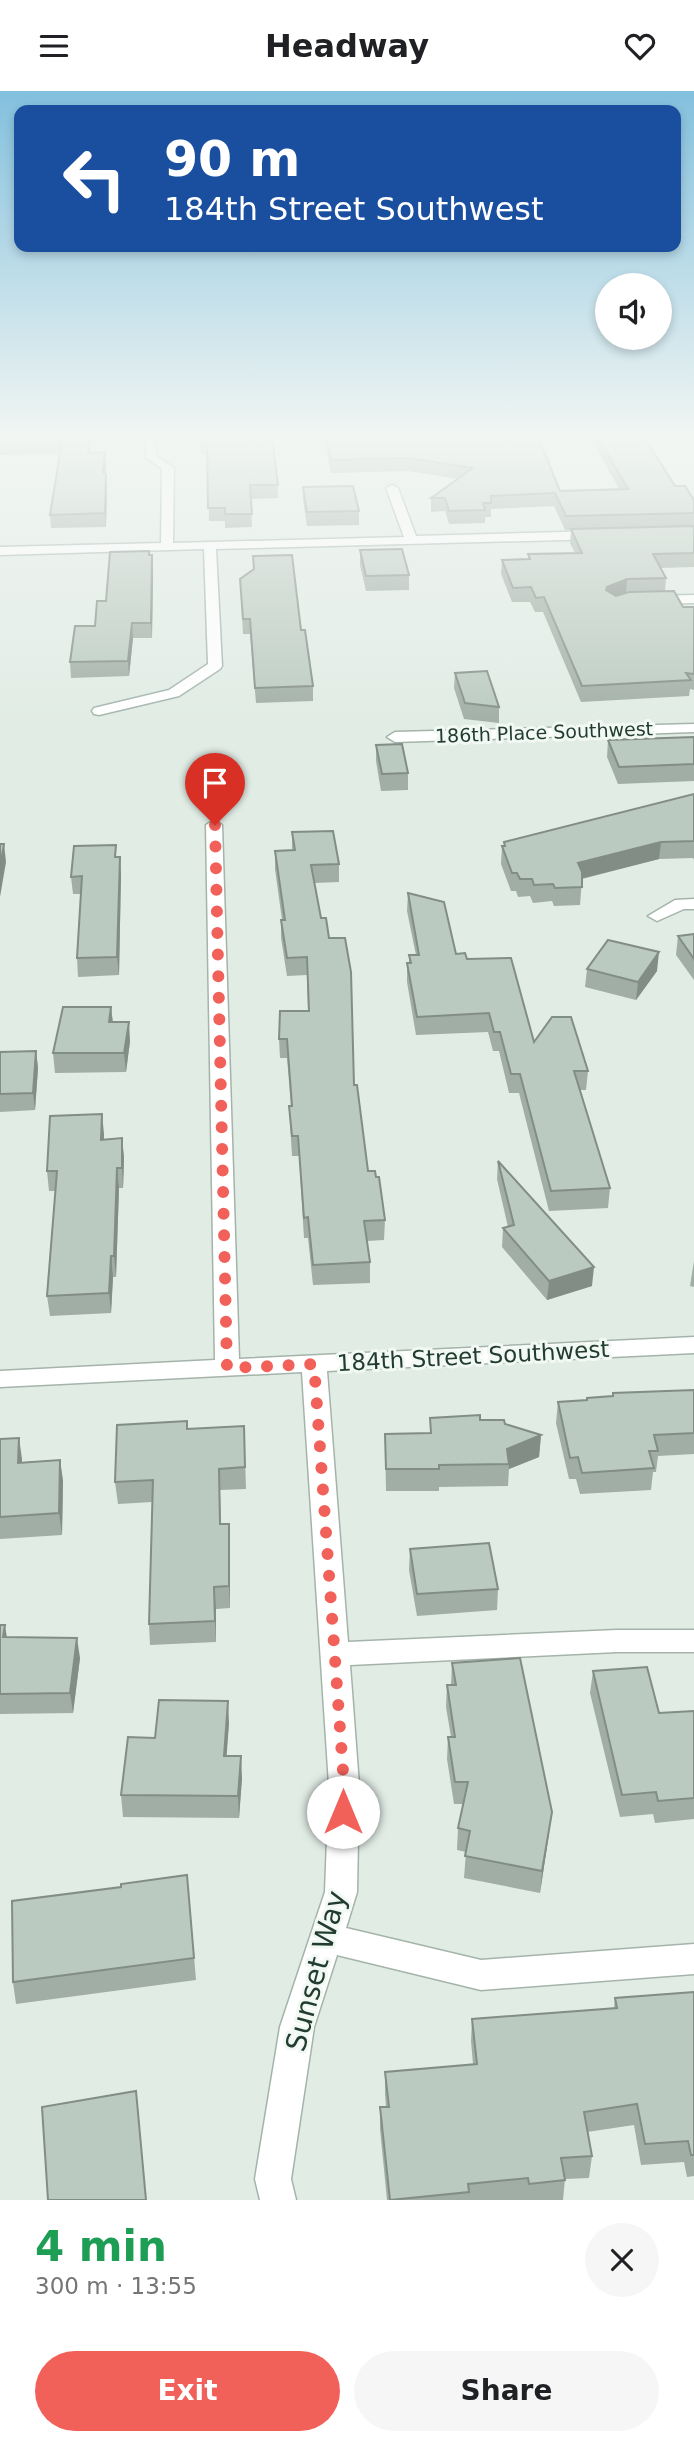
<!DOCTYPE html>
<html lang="en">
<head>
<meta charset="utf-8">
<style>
  :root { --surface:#fff; --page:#f6f6f6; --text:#202124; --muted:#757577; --accent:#f1615a }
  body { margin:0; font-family:"DejaVu Sans",sans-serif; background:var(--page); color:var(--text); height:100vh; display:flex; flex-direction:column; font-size:26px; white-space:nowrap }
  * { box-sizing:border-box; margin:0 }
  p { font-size:23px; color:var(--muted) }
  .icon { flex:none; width:38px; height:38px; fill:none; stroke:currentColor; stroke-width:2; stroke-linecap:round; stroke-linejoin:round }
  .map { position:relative; height:2109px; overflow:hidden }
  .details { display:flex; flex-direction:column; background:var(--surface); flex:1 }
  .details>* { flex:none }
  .top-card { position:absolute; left:14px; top:14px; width:667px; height:147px; border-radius:14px; box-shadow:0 4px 10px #0003; background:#1a4fa0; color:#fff; overflow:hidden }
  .controls { position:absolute; left:595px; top:182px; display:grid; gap:14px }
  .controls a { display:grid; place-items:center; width:77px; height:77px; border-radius:50%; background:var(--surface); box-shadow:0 4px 10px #0003; font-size:35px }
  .pin { position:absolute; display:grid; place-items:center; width:60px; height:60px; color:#fff; margin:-72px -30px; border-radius:50% 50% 50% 0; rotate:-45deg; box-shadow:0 0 7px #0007 }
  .pin .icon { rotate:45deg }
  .me { position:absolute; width:77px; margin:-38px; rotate:0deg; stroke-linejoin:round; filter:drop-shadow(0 0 5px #0008) }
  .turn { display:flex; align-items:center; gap:24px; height:147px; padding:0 35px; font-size:32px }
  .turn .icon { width:91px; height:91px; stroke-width:2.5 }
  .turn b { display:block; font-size:49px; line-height:60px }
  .round { display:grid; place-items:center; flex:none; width:74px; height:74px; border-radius:37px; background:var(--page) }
  .overview { display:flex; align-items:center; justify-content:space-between; height:119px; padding:0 35px }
  h1 { font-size:42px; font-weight:600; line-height:52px; color:#1e9e55 }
  .cta { display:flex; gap:14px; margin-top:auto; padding:14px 35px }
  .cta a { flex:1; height:80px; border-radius:42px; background:var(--accent); color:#fff; font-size:28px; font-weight:600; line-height:80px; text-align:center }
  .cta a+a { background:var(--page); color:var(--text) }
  header { display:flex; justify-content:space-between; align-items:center; height:91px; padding:0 35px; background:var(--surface); font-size:32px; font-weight:600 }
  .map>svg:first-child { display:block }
</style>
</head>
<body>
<header><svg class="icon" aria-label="menu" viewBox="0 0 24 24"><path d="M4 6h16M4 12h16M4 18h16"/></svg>Headway<svg class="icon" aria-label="heart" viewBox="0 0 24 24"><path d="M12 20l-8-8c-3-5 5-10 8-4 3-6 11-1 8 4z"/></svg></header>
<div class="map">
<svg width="694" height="2109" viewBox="0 0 694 2109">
  <rect width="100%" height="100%" fill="#e1ece5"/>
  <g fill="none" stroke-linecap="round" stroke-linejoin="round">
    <g stroke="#a4b4ab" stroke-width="3">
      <g id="minor">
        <polygon points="145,346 155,346 156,365 174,377 173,452 404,446 386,397 392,394 398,397 416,445 600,440 606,444 600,448 216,458 222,575 220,578 179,605 99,624 94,623 92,620 94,617 169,599 208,573 204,458 0,464 0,456 161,452 162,378 146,366"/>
        <polygon points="694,504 694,512 651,513 644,509 651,505"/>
        <polygon points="694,633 694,641 395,651 387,646 395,641"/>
        <polygon points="214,729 222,734 239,1268 694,1246 694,1262 327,1280 348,1551 617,1539 694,1539 694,1561 617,1561 350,1574 359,1694 357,1801 346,1837 481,1869 694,1853 694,1883 481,1899 337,1864 314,1936 291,2088 296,2109 260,2109 255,2088 280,1936 325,1801 329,1694 302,1281 0,1296 0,1280 215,1269 206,734"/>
        <polygon points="694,808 694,818 684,818 657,830 648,825 675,809"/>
      </g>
    </g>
    <use href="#minor" fill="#fff" fill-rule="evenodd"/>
  </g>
  <g fill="#a0aea5">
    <polygon points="0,346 91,346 90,362 106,374 105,382 107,396 106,436 51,437 50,424 60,363 0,364"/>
    <polygon points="199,346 298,346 272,346 278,394 278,407 251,408 252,436 225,437 225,430 209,430 207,363 201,363"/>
    <polygon points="323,346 585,346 539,347 560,400 619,398 590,346 668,346 667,347 661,349 646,349 675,395 694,409 694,476 661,477 666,487 665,501 683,516 694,516 694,599 690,598 689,605 581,611 543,521 535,521 530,511 512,511 501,483 502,469 528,469 528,463 575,462 570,452 571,439 565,439 554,415 491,418 491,426 485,426 485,432 449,433 445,420 431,421 431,407 458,388 408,380 331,382"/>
    <polygon points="303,396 359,420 359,434 307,435 303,409"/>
    <polygon points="360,459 409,484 409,499 366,500 360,474"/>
    <polygon points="149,464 152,464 153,478 152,547 133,547 129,585 71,587 70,571 95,535 106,510"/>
    <polygon points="253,465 301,539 313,595 313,610 256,612 250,543 243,543 240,488 253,479"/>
    <polygon points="455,582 499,616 499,632 464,628 454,597"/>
    <polygon points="694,646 694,690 618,693 607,666 608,649"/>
    <polygon points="376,654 408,682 408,699 381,700 376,670"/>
    <polygon points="694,703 694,769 693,767 659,768 582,788 580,814 554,815 552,810 533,812 530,805 518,806 516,800 511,800 501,773 502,755 504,755 504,751"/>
    <polygon points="292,741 339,773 339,791 314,792 354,994 368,1080 385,1129 384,1149 367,1150 370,1171 370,1192 313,1194 308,1147 304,1147 299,1065 292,1065 289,1015 291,1015 287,967 280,967 279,948 308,920 307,884 287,885 281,847 281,829 282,829 275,778 275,760 292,760"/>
    <polygon points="116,766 121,783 119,884 78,886 77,867 81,803 73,803 71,786"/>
    <polygon points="408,802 456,863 467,868 534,951 588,980 586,999 579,999 610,1097 608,1117 549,1120 519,1002 509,1002 499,960 493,960 488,941 416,944 407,891 407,872 409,872 409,864 416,864 407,820"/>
    <polygon points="694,843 694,889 676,864 678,845"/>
    <polygon points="587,878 657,880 636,909 585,896"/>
    <polygon points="111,916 113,931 130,950 126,981 55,982 53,962"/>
    <polygon points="36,960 38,977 35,1019 0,1021 0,961"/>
    <polygon points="104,1043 104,1048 122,1047 124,1067 123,1097 119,1097 116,1186 113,1186 111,1222 50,1225 47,1205 55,1100 49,1100 47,1080"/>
    <polygon points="498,1070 592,1195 547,1209 502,1156 503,1137 508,1136 497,1088"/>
    <polygon points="694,1170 694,1196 690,1195"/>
    <polygon points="694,1299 694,1363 658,1365 656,1381 653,1381 651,1399 580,1403 576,1388 569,1388 556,1332 558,1311 586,1309 587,1307 612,1305 613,1302"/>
    <polygon points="430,1327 480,1329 505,1333 541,1344 539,1366 509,1378 508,1395 439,1396 439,1400 386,1400 385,1343 430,1342"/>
    <polygon points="244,1335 246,1398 220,1399 221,1433 230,1454 230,1517 216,1518 216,1551 150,1554 149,1533 152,1411 118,1413 115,1391 187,1338"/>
    <polygon points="0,1348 22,1368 22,1372 60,1369 63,1390 62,1444 0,1448"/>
    <polygon points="410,1458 498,1498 497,1519 417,1525 409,1479"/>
    <polygon points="0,1534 7,1546 80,1567 73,1622 0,1623"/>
    <polygon points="452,1572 549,1742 540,1802 464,1787 466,1761 457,1759 458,1737 463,1713 454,1713 447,1668 448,1646 451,1646 446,1616 447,1594 451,1594"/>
    <polygon points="593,1580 659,1622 694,1620 694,1728 655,1732 653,1723 620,1726 590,1602"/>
    <polygon points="229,1632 226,1665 242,1687 239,1727 123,1726 121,1704 155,1647"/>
    <polygon points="187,1784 196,1889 16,1913 13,1891 121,1796"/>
    <polygon points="694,1901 694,2085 687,2086 684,2071 641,2074 634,2034 587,2041 592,2065 589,2087 565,2088 563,2109 387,2109 380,2038 380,2016 386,2016 385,2003 385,1981 473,1973 471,1950 472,1928 614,1917 615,1907"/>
  </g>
  <g fill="#828d86">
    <polygon points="89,346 91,346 89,375 88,362"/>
    <polygon points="105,361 106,374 104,394 103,381"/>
    <polygon points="106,383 107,396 106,436 105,422"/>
    <polygon points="152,464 153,478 152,547 151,532"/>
    <polygon points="627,488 626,502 606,511 606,499 607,496"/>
    <polygon points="132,532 133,547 129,585 128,570"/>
    <polygon points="661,751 659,768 576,789 578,772"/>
    <polygon points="4,753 6,771 0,806 0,776"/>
    <polygon points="120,766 121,783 119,884 117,866"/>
    <polygon points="659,861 657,880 636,909 638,891"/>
    <polygon points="111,916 113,935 109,931"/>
    <polygon points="129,931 130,950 126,981 124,962"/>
    <polygon points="36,960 38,977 35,1019 33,1002"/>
    <polygon points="102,1023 104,1043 103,1069 101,1049"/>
    <polygon points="122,1047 124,1067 123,1097 122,1077"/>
    <polygon points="117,1077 119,1097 116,1186 114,1165"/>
    <polygon points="111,1165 113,1186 111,1222 109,1202"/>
    <polygon points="594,1176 592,1195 547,1209 549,1190"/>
    <polygon points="541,1344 539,1366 509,1378 507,1358"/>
    <polygon points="19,1347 22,1368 21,1393 18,1372"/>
    <polygon points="60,1369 63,1390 62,1444 59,1422"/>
    <polygon points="229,1433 230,1454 230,1517 229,1495"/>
    <polygon points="214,1496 216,1518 216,1551 215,1530"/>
    <polygon points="5,1534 8,1554 3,1546"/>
    <polygon points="77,1547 80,1567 73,1622 70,1602"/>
    <polygon points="228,1610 229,1632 225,1687 224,1665"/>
    <polygon points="241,1665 242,1687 239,1727 238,1705"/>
    <polygon points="552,1721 549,1742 540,1802 542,1780"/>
  </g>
  <g fill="#bacac0" stroke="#828d86" stroke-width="2">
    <polygon points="0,346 89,346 88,362 105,361 103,381 106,383 105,422 50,424 62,350 0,351"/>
    <polygon points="200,346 272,346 278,394 250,394 252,423 225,423 225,417 208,417 207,350 200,350"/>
    <polygon points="326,346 538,346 560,400 628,398 598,346 644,346 675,395 685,395 694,409 694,422 566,425 555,402 491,405 491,412 483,412 485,419 449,420 445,407 431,407 473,377 408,367 331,369"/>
    <polygon points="353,395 359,420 307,421 303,396"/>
    <polygon points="694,435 694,462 653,463 666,487 627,488 607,496 606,499 616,505 629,501 674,500 683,516 694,516 694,583 686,582 691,589 582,595 544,506 536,507 531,496 513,497 502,469 530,468 528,463 582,462 571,438"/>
    <polygon points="402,458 409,484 366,485 360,459"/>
    <polygon points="149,460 149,464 152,464 151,532 132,532 128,570 70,571 75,535 95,535 97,510 106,510 110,461"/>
    <polygon points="292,464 301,539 305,539 313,595 255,597 250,528 243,528 240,488 254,478 253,465"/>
    <polygon points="487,580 499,616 465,612 455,582"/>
    <polygon points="694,646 694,673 619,676 608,649"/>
    <polygon points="402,653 408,682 382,683 376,654"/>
    <polygon points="694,703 694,750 661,751 578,772 582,781 582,796 555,797 553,793 534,794 532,788 520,788 517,782 512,782 502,755 505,755 504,751"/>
    <polygon points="333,740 339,773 311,774 321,827 326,827 329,847 345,847 351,881 354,994 357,994 368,1080 375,1080 376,1086 379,1086 385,1129 364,1130 370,1171 313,1174 308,1126 304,1127 298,1045 292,1045 289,1015 292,1015 287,948 279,948 280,920 309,920 307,866 287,867 281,829 285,829 275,760 295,759 292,741"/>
    <polygon points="0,753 4,753 0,776"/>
    <polygon points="116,754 115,766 120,766 117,866 77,867 82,785 71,786 74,755"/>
    <polygon points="408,802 444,811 456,863 465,862 467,868 511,867 534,951 552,926 571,926 588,980 574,980 610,1097 551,1100 520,983 511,983 500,941 494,941 489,922 417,926 407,872 411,872 409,864 419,864"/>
    <polygon points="694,843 694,868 678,845"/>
    <polygon points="608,849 659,861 638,891 587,878"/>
    <polygon points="63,916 111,916 109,931 129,931 124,962 53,962"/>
    <polygon points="36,960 33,1002 0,1003 0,961"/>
    <polygon points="102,1023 101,1049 122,1047 122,1077 117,1077 114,1165 111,1165 109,1202 47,1205 57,1080 47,1080 50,1025"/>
    <polygon points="498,1070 594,1176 549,1190 503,1137 514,1134"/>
    <polygon points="694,1299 694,1342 654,1344 658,1360 649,1360 654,1377 582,1382 578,1366 570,1367 558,1311 587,1309 587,1307 613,1305 613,1302"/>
    <polygon points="480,1324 480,1329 504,1329 505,1333 541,1344 507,1358 509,1373 439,1374 439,1378 386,1378 385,1343 431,1342 430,1327"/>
    <polygon points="187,1330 187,1338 244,1335 245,1376 219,1378 220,1433 229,1433 229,1495 214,1496 215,1530 149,1533 153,1389 115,1391 117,1334"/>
    <polygon points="19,1347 18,1372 60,1369 59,1422 0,1426 0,1348"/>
    <polygon points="489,1452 498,1498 417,1503 410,1458"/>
    <polygon points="0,1534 5,1534 3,1546 77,1547 70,1602 0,1603"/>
    <polygon points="520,1567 552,1721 542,1780 465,1765 470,1740 458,1737 468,1691 455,1691 448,1646 455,1646 447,1594 456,1594 452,1572"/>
    <polygon points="647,1576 659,1622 694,1620 694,1707 658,1710 656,1701 622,1704 593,1580"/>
    <polygon points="159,1609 228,1610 224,1665 241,1665 238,1705 121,1704 128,1646 155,1647"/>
    <polygon points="187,1784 194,1867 13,1891 12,1810 121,1796 121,1793"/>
    <polygon points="694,1901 694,2064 691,2064 688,2050 645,2053 637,2013 584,2021 592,2065 561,2067 565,2089 529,2093 528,2087 468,2093 469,2101 390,2109 380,2016 389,2016 385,1981 477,1973 472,1928 617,1917 615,1907"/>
    <polygon points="136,2000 146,2109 48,2109 42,2016"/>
  </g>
  <linearGradient id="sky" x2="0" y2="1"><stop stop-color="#82c0dd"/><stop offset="0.54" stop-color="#f2f6f3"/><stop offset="1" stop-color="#f2f6f3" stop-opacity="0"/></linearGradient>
  <rect width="694" height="641" fill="url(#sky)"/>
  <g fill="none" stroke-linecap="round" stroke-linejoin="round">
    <polyline stroke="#f1615a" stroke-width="12" stroke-dasharray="0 21.6" points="215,734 227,1277 314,1273 344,1694 343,1721"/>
  </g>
  <g text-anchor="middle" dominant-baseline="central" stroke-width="6" stroke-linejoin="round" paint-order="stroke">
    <g font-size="19" fill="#223d30" stroke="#f2f8f4">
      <text transform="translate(544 641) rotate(-2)">186th Place Southwest</text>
    </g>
    <g font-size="23" fill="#223d30" stroke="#f2f8f4">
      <text transform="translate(473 1265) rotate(-3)">184th Street Southwest</text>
    </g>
    <g font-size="28" fill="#223d30" stroke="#f2f8f4">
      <text transform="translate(316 1880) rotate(-75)">Sunset Way</text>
    </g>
  </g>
</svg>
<div class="controls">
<a><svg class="icon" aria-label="sound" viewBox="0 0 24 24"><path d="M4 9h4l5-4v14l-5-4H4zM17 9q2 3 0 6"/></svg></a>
</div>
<div class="pin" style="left:215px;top:734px;background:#d93025"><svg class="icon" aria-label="arrive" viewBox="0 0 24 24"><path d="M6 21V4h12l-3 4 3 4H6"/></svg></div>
<svg class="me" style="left:343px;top:1721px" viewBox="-20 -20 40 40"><circle r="19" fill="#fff"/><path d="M0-13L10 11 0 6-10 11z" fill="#f1615a"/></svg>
<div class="top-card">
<div class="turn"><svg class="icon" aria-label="left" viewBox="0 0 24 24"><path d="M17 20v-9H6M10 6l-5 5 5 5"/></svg><div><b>90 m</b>184th Street Southwest</div></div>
</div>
</div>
<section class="details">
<div class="overview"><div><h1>4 min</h1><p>300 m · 13:55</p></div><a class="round"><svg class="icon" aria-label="close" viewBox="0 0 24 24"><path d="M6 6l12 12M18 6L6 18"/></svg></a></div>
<div class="cta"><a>Exit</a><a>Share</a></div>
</section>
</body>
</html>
